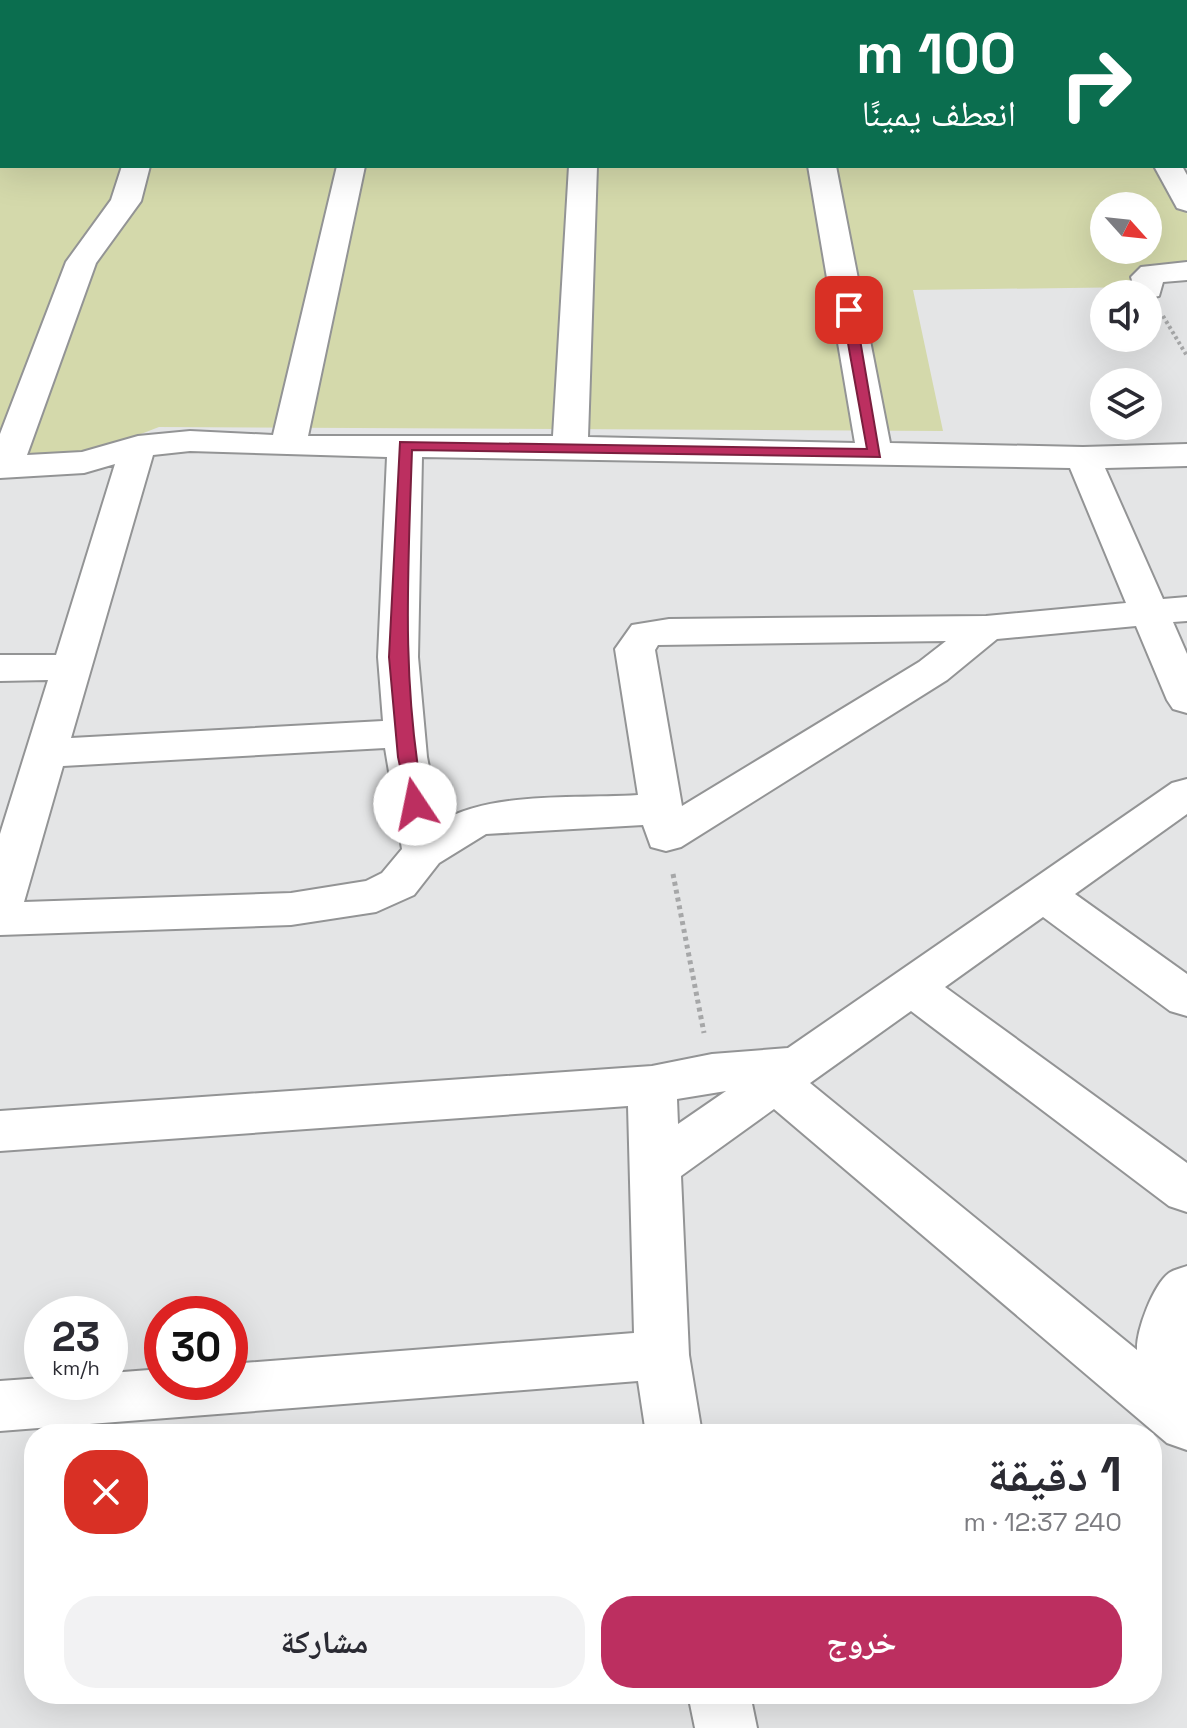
<!DOCTYPE html>
<html lang="ar">
<head>
<meta charset="utf-8">
<style>
  :root { --surface:#fff; --page:#f2f2f3; --text:#2b2b33; --muted:#7c7c81; --accent:#bc2f60 }
  body { margin:0; font-family:"Space Grotesk","Noto Naskh Arabic",sans-serif; background:var(--page); color:var(--text); direction:rtl; height:100vh; display:flex; flex-direction:column; font-size:30px; white-space:nowrap }
  * { box-sizing:border-box; margin:0 }
  p { font-size:26px; color:var(--muted) }
  .icon { flex:none; width:44px; height:44px; fill:none; stroke:currentColor; stroke-width:2; stroke-linecap:round; stroke-linejoin:round }
  .map { position:relative; flex:1; overflow:hidden; direction:ltr }
  .panel { position:absolute; left:24px; top:1424px; width:1138px; height:280px; display:flex; flex-direction:column; background:var(--surface); border-radius:32px; box-shadow:0 8px 32px #0002; direction:rtl }
  .panel>* { flex:none }
  .top-card { position:absolute; left:0px; top:0px; width:1188px; height:168px; box-shadow:0 8px 32px #0002; direction:rtl; background:#0b6e4f; color:#fff; overflow:hidden }
  .needle { width:52px; rotate:117deg }
  .buttons { position:absolute; left:1090px; top:192px; display:grid; gap:16px }
  .buttons a { display:grid; place-items:center; width:72px; height:72px; border-radius:50%; background:var(--surface); box-shadow:0 8px 32px #0002; font-size:40px }
  .speed { position:absolute; left:24px; top:1296px; display:flex; gap:16px; font-size:40px; font-weight:700; text-align:center }
  .speed>* { display:grid; place-content:center; width:104px; height:104px; border-radius:50%; background:var(--surface); box-shadow:0 8px 32px #0002; line-height:1 }
  .speed small { font-size:20px; font-weight:400 }
  .speed .limit { border:12px solid #d22; background:#fff; color:#111 }
  .pin { position:absolute; display:grid; place-items:center; width:68px; height:68px; color:#fff; margin:-34px; border-radius:16px; box-shadow:0 4px 12px #0006 }
  .me { position:absolute; width:88px; margin:-44px; rotate:349deg; stroke-linejoin:round; filter:drop-shadow(0 0 6px #0008) }
  .turn { display:flex; align-items:center; gap:28px; height:168px; padding:0 40px; font-size:36px }
  .turn .icon { width:104px; height:104px; stroke-width:2.5 }
  .turn b { display:block; font-size:56px; line-height:68px }
  .round { display:grid; place-items:center; flex:none; width:84px; height:84px; border-radius:32px; background:var(--page) }
  .head { display:flex; align-items:center; justify-content:space-between; height:136px; padding:0 40px }
  h1 { font-size:48px; font-weight:800; line-height:60px }
  .primary-button { display:flex; gap:16px; margin-top:auto; padding:16px 40px }
  .primary-button a { flex:1; height:92px; border-radius:32px; background:var(--accent); color:#fff; font-size:32px; font-weight:800; line-height:92px; text-align:center }
  .primary-button a+a { background:var(--page); color:var(--text) }
  .map>svg:first-child { display:block }
</style>
</head>
<body>
<div class="map">
<svg width="1187" height="1728" viewBox="0 0 1187 1728">
  <rect width="100%" height="100%" fill="#e4e5e6"/>
  <path fill="#d4d9ab" fill-rule="evenodd" d="M 0,158 L 2,166 L 1162,166 L 1187,214 L 1187,266 L 1139,287 L 913,290 L 943,431 L 159,427 L 89,454 L 0,455 ZM 1104,206 L 1148,206 L 1148,250 L 1104,250 Z"/>
  <g fill="none" stroke-linecap="round" stroke-linejoin="round">
    <g stroke="#939495" stroke-width="4">
      <g id="street">
        <rect x="225" y="0" width="26" height="2"/>
        <polygon points="508,0 534,0 507,2"/>
        <rect x="661" y="0" width="26" height="2"/>
        <rect x="755" y="0" width="26" height="2"/>
        <rect x="959" y="0" width="26" height="2"/>
        <polygon points="1187,6 1187,22 1186,23 1186,7"/>
        <rect x="0" y="10" width="2" height="16"/>
        <rect x="1186" y="87" width="1" height="16"/>
        <rect x="1186" y="127" width="1" height="17"/>
        <rect x="0" y="143" width="2" height="18"/>
        <path d="M 122,166 L 150,166 L 141,201 L 96,263 L 27,455 L 82,452 L 138,436 L 190,431 L 273,435 L 337,166 L 365,166 L 308,436 L 553,436 L 569,166 L 597,166 L 588,437 L 855,443 L 808,166 L 836,166 L 890,443 L 1083,447 L 1187,444 L 1187,466 L 1105,468 L 1163,599 L 1187,597 L 1187,621 L 1173,622 L 1187,654 L 1187,713 L 1173,709 L 1167,700 L 1136,626 L 997,639 L 947,680 L 681,847 L 666,851 L 651,847 L 643,825 L 486,834 L 439,863 L 414,895 L 376,912 L 291,925 L 0,935 L 0,834 L 48,680 L 0,681 L 0,655 L 56,655 L 115,464 L 84,473 L 0,478 L 0,434 L 66,262 L 111,200 ZM 190,451 L 387,457 L 378,657 L 383,721 L 71,738 L 153,455 ZM 422,457 L 1070,468 L 1126,603 L 986,616 L 669,619 L 632,625 L 615,649 L 638,795 C 578,799 492,791 440,822 L 427,757 L 418,657 ZM 946,641 L 919,662 L 682,806 L 655,650 L 658,645 ZM 385,748 L 402,849 L 382,873 L 366,881 L 291,893 L 24,902 L 63,766 Z"/>
        <polygon points="1154,166 1182,166 1187,175 1187,211 1177,208"/>
        <polygon points="1187,262 1187,280 1163,282 1159,296 1148,298 1148,294 1136,294 1131,277 1141,267"/>
        <path d="M 1187,779 L 1187,814 L 1075,894 L 1187,974 L 1187,1016 L 1170,1011 L 1043,917 L 945,987 L 1187,1163 L 1187,1212 L 1169,1206 L 911,1011 L 810,1083 L 1137,1350 C 1136,1331 1153,1285 1169,1273 C 1173,1270 1182,1268 1187,1266 L 1187,1450 L 1167,1443 L 774,1109 L 681,1176 L 689,1355 L 702,1434 L 646,1434 L 638,1381 L 0,1431 L 0,1381 L 42,1378 L 42,1382 L 110,1382 L 110,1373 L 162,1369 L 162,1382 L 230,1382 L 230,1364 L 634,1333 L 628,1106 L 0,1151 L 0,1111 L 652,1066 L 712,1054 L 788,1048 L 1172,783 ZM 726,1091 L 678,1124 L 677,1099 Z"/>
        <polygon points="688,1694 750,1694 757,1728 695,1728"/>
      </g>
    </g>
    <polyline stroke="#a6a7a8" stroke-width="4" stroke-dasharray="3 3" stroke-linecap="butt" points="1163,316 1187,356"/>
    <polyline stroke="#a6a7a8" stroke-width="5" stroke-dasharray="4 4" stroke-linecap="butt" points="673,874 704,1033"/>
    <use href="#street" fill="#fff" fill-rule="evenodd"/>
  </g>
  <path fill="#bc2f60" stroke="#7a1f3e" stroke-width="2" d="M 849,306 L 855,310 L 880,457 L 412,450 C 408,572 401,682 424,804 L 421,808 L 409,808 L 398,757 L 389,657 L 400,442 L 867,449 L 842,310 Z"/>
</svg>
<div class="buttons">
<a><svg class="needle" viewBox="-14 -14 28 28"><path d="M0-13l5 13h-10z" fill="#e53935"/><path d="M0 13l5-13h-10z" fill="#7c7c81"/></svg></a>
<a><svg class="icon" aria-label="sound" viewBox="0 0 24 24"><path d="M4 9h4l5-4v14l-5-4H4zM17 9q2 3 0 6"/></svg></a>
<a><svg class="icon" aria-label="layers" viewBox="0 0 24 24"><path d="M12 4l9 5-9 5-9-5zM3 14l9 5 9-5"/></svg></a>
</div>
<div class="speed"><div>23<small>km/h</small></div><div class="limit">30</div></div>
<div class="pin" style="left:849px;top:310px;background:#d93025"><svg class="icon" aria-label="arrive" viewBox="0 0 24 24"><path d="M6 21V4h12l-3 4 3 4H6"/></svg></div>
<svg class="me" style="left:415px;top:804px" viewBox="-20 -20 40 40"><circle r="19" fill="#fff"/><path d="M0-13L10 11 0 6-10 11z" fill="#bc2f60"/></svg>
<div class="top-card">
<div class="turn"><svg class="icon" aria-label="right" viewBox="0 0 24 24"><path d="M7 20v-9h11M14 6l5 5-5 5"/></svg><div><b>100 m</b>انعطف يمينًا</div></div>
</div>
<section class="panel">
<div class="head"><div><h1>1 دقيقة</h1><p>240 m · 12:37</p></div><a class="round" style="background:#d93025;color:#fff"><svg class="icon" aria-label="close" viewBox="0 0 24 24"><path d="M6 6l12 12M18 6L6 18"/></svg></a></div>
<div class="primary-button"><a>خروج</a><a>مشاركة</a></div>
</section>
</div>
</body>
</html>
